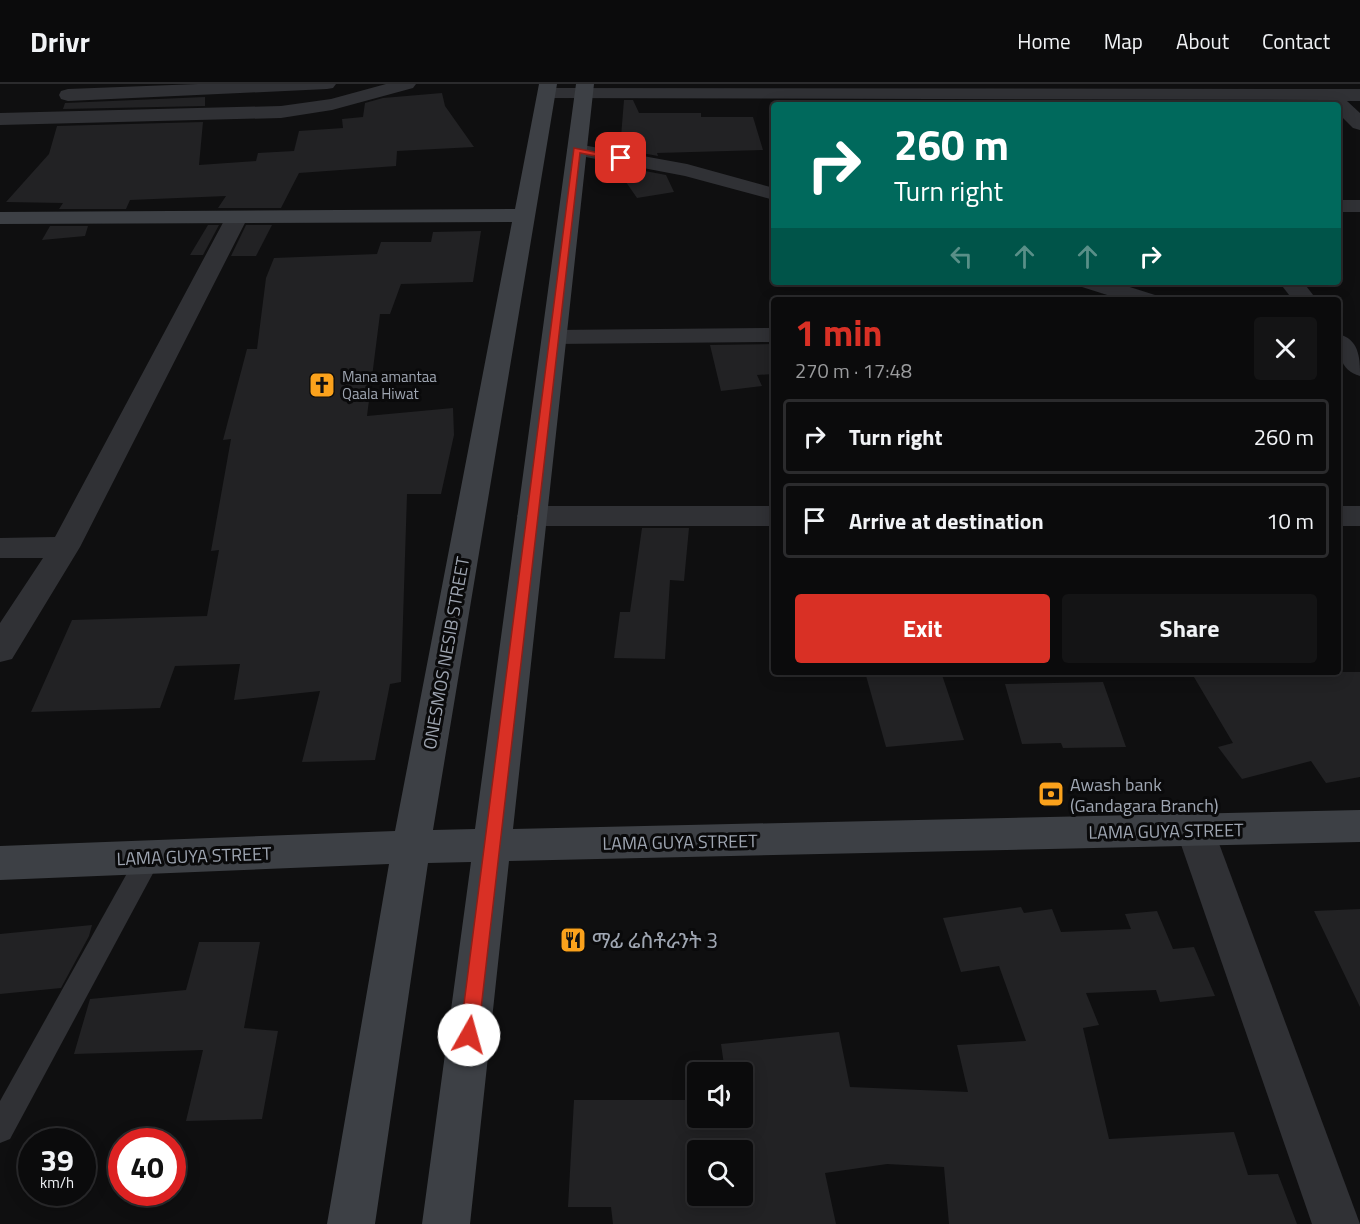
<!DOCTYPE html>
<html lang="en">
<head>
<meta charset="utf-8">
<style>
  :root { --surface:#0b0b0c; --page:#141415; --text:#f1f3f6; --muted:#9a9b9d; --line:#2b2b2d; --accent:#d93025 }
  body { margin:0; font-family:"Titillium Web","Noto Sans Ethiopic",sans-serif; background:var(--page); color:var(--text); height:100vh; display:flex; flex-direction:column; font-size:22px; white-space:nowrap }
  * { box-sizing:border-box; margin:0 }
  p { font-size:20px; color:var(--muted) }
  .icon { flex:none; width:33px; height:33px; fill:none; stroke:currentColor; stroke-width:2; stroke-linecap:round; stroke-linejoin:round }
  .map { position:relative; flex:1; overflow:hidden }
  .side { position:absolute; left:771px; top:213px; width:570px; height:378px; display:flex; flex-direction:column; background:var(--surface); border-radius:6px; box-shadow:0 3px 15px #0003,0 0 0 2px var(--line) }
  .side>* { flex:none }
  .hud { position:absolute; left:771px; top:18px; width:570px; height:183px; border-radius:6px; box-shadow:0 3px 15px #0003,0 0 0 2px var(--line); background:#00695c; color:#fff; overflow:hidden }
  .buttons { position:absolute; left:687px; top:978px; display:grid; gap:12px }
  .buttons a { display:grid; place-items:center; width:66px; height:66px; border-radius:6px; background:var(--surface); box-shadow:0 3px 15px #0003,0 0 0 2px var(--line); font-size:30px }
  .speed { position:absolute; left:18px; top:1044px; display:flex; gap:12px; font-size:30px; font-weight:700; text-align:center }
  .speed>* { display:grid; place-content:center; width:78px; height:78px; border-radius:50%; background:var(--surface); box-shadow:0 3px 15px #0003,0 0 0 2px var(--line); line-height:1 }
  .speed small { font-size:15px; font-weight:400 }
  .speed .limit { border:9px solid #d22; background:#fff; color:#111 }
  .pin { position:absolute; display:grid; place-items:center; width:51px; height:51px; color:#fff; margin:-26px; border-radius:12px; box-shadow:0 3px 9px #0006 }
  .me { position:absolute; width:66px; margin:-33px; rotate:7deg; stroke-linejoin:round; filter:drop-shadow(0 0 4px #0008) }
  .turn { display:flex; align-items:center; gap:21px; height:126px; padding:0 24px; font-size:27px }
  .turn .icon { width:78px; height:78px; stroke-width:2.5 }
  .turn b { display:block; font-size:42px; line-height:51px }
  .lanes { display:flex; align-items:center; height:57px; padding:0 24px; background:#0003; justify-content:center; gap:30px; direction:ltr }
  .lanes .off { opacity:.35 }
  .round { display:grid; place-items:center; flex:none; width:63px; height:63px; border-radius:6px; background:var(--page) }
  .headline { display:flex; align-items:center; justify-content:space-between; height:102px; padding:0 24px }
  h1 { font-size:36px; font-weight:700; line-height:45px; color:var(--accent) }
  .button { display:flex; gap:12px; margin-top:auto; padding:12px 24px }
  .button a { flex:1; height:69px; border-radius:6px; background:var(--accent); color:#fff; font-size:24px; font-weight:700; line-height:69px; text-align:center }
  .button a+a { background:var(--page); color:var(--text) }
  ul { padding:0; list-style:none }
  li { display:flex; align-items:center; gap:18px; height:75px; margin:0 12px 9px; padding:0 12px; border:3px solid var(--line); border-radius:6px }
  li div { flex:1 }
  li b { display:block; font-size:22px }
  li em { font-style:normal }
  header { display:flex; align-items:center; gap:36px; box-sizing:border-box; height:84px; padding:0 30px; background:var(--surface); border-bottom:2px solid var(--line) }
  header strong { font-size:28px }
  nav { display:flex; gap:33px; margin-inline-start:auto; font-size:21px }
  .map>svg:first-child { display:block }
</style>
</head>
<body>
<header>
<strong>Drivr</strong>
<nav><a>Home</a><a>Map</a><a>About</a><a>Contact</a></nav>
</header>
<div class="map">
<svg width="1360" height="1140" viewBox="0 0 1360 1140">
  <rect width="100%" height="100%" fill="#0f0f10"/>
  <g fill="#222224" fill-rule="evenodd">
    <polygon points="442,9 445,22 474,63 397,67 396,82 299,89 281,124 218,124 226,112 130,116 126,125 59,125 63,119 6,118 49,70 57,42 203,38 199,81 256,77 258,69 294,67 299,47 343,44 342,35 363,33 365,19 383,14"/>
    <polygon points="205,13 205,22 63,25 65,19"/>
    <polygon points="624,16 633,16 639,29 701,29 701,33 753,33 763,66 657,69 658,72 620,65"/>
    <polygon points="619,82 666,91 674,108 637,114 626,98 617,98"/>
    <polygon points="208,141 219,141 203,171 190,171"/>
    <polygon points="246,141 272,141 256,172 231,172"/>
    <polygon points="50,142 88,142 85,152 42,156"/>
    <polygon points="481,147 473,198 401,200 390,230 380,230 367,332 453,324 454,351 441,410 407,410 401,598 390,600 375,676 302,678 320,607 234,616 240,580 175,582 160,624 31,628 72,536 207,532 219,466 211,467 231,355 223,356 247,265 257,265 266,194 274,174 377,170 381,158 431,158 433,148"/>
    <polygon points="774,260 774,290 757,291 762,302 721,307 710,261"/>
    <polygon points="642,444 689,444 684,497 670,496 665,575 614,574 620,528 630,528"/>
    <polygon points="865,588 941,588 964,656 886,663"/>
    <polygon points="1191,588 1360,588 1360,693 1326,699 1311,677 1242,695 1218,663 1233,659"/>
    <polygon points="1103,598 1126,663 1063,664 1061,659 1022,660 1005,600"/>
    <path d="M 1021,823 L 1024,829 L 1052,825 L 1061,848 L 1131,845 L 1125,830 L 1157,827 L 1173,865 L 1194,863 L 1215,912 L 1160,918 L 1156,906 L 1086,909 L 1099,941 L 1083,944 L 1109,1055 L 1234,1048 L 1248,1091 L 1278,1090 L 1297,1140 L 949,1140 L 944,1083 L 887,1080 L 825,1089 L 836,1140 L 613,1140 L 611,1123 L 568,1123 L 574,1016 L 698,1016 L 698,1034 L 742,1034 L 742,988 L 725,988 L 721,960 L 839,948 L 850,1003 L 968,1008 L 957,961 L 1026,957 L 999,882 L 961,888 L 943,834 ZM 698,1066 L 742,1066 L 742,1112 L 698,1112 Z"/>
    <polygon points="1360,825 1360,923 1314,827"/>
    <polygon points="92,841 89,852 61,904 0,910 0,850"/>
    <polygon points="199,858 260,858 244,944 278,947 262,1035 186,1037 203,966 74,970 90,915 186,906"/>
  </g>
  <g fill="none" stroke-linecap="round" stroke-linejoin="round">
    <polygon fill="#303135" fill-rule="evenodd" points="149,762 158,766 161,773 158,780 10,1055 0,1059 0,1017 140,766"/>
    <g fill="#303135" fill-rule="evenodd">
      <polygon points="198,0 336,0 333,4 327,5 68,17 61,15 59,11 61,7 68,5"/>
      <polygon points="386,0 416,0 413,4 332,26 281,34 0,41 0,29 281,22 331,15"/>
      <polygon points="547,4 1360,5 1360,17 1347,17 1360,29 1360,46 1353,44 1338,29 1338,21 1330,21 1326,16 541,14 538,10 541,6"/>
      <polygon points="577,60 687,80 774,104 774,116 685,92 570,70 567,66 570,62"/>
      <rect x="1338" y="116" width="22" height="12"/>
      <polygon points="237,127 245,128 248,133 80,463 12,575 0,578 0,539 43,474 0,474 0,454 55,453 226,133 229,128"/>
      <polygon points="1078,198 1114,198 1155,211 1159,216 1123,216 1082,203"/>
      <polygon points="1279,198 1303,198 1317,216 1293,216"/>
      <polygon points="774,244 774,258 554,260 545,258 542,253 545,248 554,246"/>
      <path d="M 1338,250 C 1359,255 1360,273 1360,292 C 1339,286 1338,268 1338,250 Z"/>
      <polygon points="532,422 774,422 774,442 532,442 522,439 517,432 522,425"/>
      <rect x="1338" y="422" width="22" height="20"/>
      <polygon points="1195,730 1208,735 1214,746 1360,1140 1312,1140 1176,746 1182,735"/>
    </g>
    <polygon fill="#3d4045" fill-rule="evenodd" points="539,0 557,0 433,746 475,745 576,0 594,0 513,745 1360,726 1360,758 509,777 470,1140 422,1140 471,778 428,779 375,1140 327,1140 389,780 0,796 0,762 395,747 512,138 0,140 0,128 515,125"/>
  </g>
  <polygon fill="#d93025" stroke="#8d1f18" stroke-width="1.5" points="574,64 625,74 621,77 580,69 478,951 475,957 469,959 463,957 460,951"/>
  <defs>
    <g id="church-square" transform="scale(1.35)"><rect x="-9" y="-9" width="18" height="18" rx="4" fill="#fba21c" stroke="#0a0a0b"/><path d="M-1.2-6h2.4v3.5h3.3v2.4h-3.3V6h-2.4V-.1h-3.3v-2.4h3.3Z" fill="#111"/></g>
    <g id="bank-square" transform="scale(1.35)"><rect x="-9" y="-9" width="18" height="18" rx="4" fill="#fba21c" stroke="#0a0a0b"/><path d="M-6-4H6V4H-6ZM0-2.3a2.3 2.3 0 1 0 0 4.6a2.3 2.3 0 1 0 0-4.6Z" fill="#111"/></g>
    <g id="restaurant-square" transform="scale(1.35)"><rect x="-9" y="-9" width="18" height="18" rx="4" fill="#fba21c" stroke="#0a0a0b"/><path d="M-5-6h1v4h1v-4h1v4h1v-4h1v5L-1.5 .5V6h-2V.5L-5-1ZM5-6V6H3V1.5H1.5Q1.5-4 5-6Z" fill="#111"/></g>
  </defs>
  <g fill-rule="evenodd">
    <use href="#church-square" x="322" y="301"/>
    <use href="#bank-square" x="1051" y="710"/>
    <use href="#restaurant-square" x="573" y="856"/>
  </g>
  <g text-anchor="middle" dominant-baseline="central" stroke-width="6" stroke-linejoin="round" paint-order="stroke">
    <g font-size="15" fill="#9fa6b2" stroke="#0a0a0b" text-anchor="start">
      <text x="342" y="292">Mana amantaa<tspan x="342" dy="17">Qaala Hiwat</tspan></text>
    </g>
    <g font-size="18" fill="#9fa6b2" stroke="#0a0a0b">
      <text transform="translate(446 569) rotate(-80)">ONESMOS NESIB STREET</text>
      <text transform="translate(1166 747) rotate(-1)">LAMA GUYA STREET</text>
      <text transform="translate(680 758) rotate(-1)">LAMA GUYA STREET</text>
      <text transform="translate(194 772) rotate(-2)">LAMA GUYA STREET</text>
    </g>
    <g font-size="18" fill="#9fa6b2" stroke="#0a0a0b" text-anchor="start">
      <text x="1070" y="700">Awash bank<tspan x="1070" dy="21">(Gandagara Branch)</tspan></text>
    </g>
    <g font-size="21" fill="#9fa6b2" stroke="#0a0a0b" text-anchor="start">
      <text x="592" y="856">ማፊ ሬስቶራንት 3</text>
    </g>
  </g>
</svg>
<div class="buttons">
<a><svg class="icon" aria-label="sound" viewBox="0 0 24 24"><path d="M4 9h4l5-4v14l-5-4H4zM17 9q2 3 0 6"/></svg></a>
<a><svg class="icon" aria-label="search" viewBox="0 0 24 24"><circle cx="10" cy="10" r="6"/><path d="M15 15l6 6"/></svg></a>
</div>
<div class="speed"><div>39<small>km/h</small></div><div class="limit">40</div></div>
<div class="pin" style="left:621px;top:74px;background:#d93025"><svg class="icon" aria-label="arrive" viewBox="0 0 24 24"><path d="M6 21V4h12l-3 4 3 4H6"/></svg></div>
<svg class="me" style="left:469px;top:951px" viewBox="-20 -20 40 40"><circle r="19" fill="#fff"/><path d="M0-13L10 11 0 6-10 11z" fill="#d93025"/></svg>
<div class="hud">
<div class="turn"><svg class="icon" aria-label="right" viewBox="0 0 24 24"><path d="M7 20v-9h11M14 6l5 5-5 5"/></svg><div><b>260 m</b>Turn right</div></div>
<div class="lanes"><svg class="icon off" aria-label="left" viewBox="0 0 24 24"><path d="M17 20v-9H6M10 6l-5 5 5 5"/></svg><svg class="icon off" aria-label="ahead" viewBox="0 0 24 24"><path d="M12 20V5M6 11l6-6 6 6"/></svg><svg class="icon off" aria-label="ahead" viewBox="0 0 24 24"><path d="M12 20V5M6 11l6-6 6 6"/></svg><svg class="icon" aria-label="right" viewBox="0 0 24 24"><path d="M7 20v-9h11M14 6l5 5-5 5"/></svg></div>
</div>
<section class="side">
<div class="headline"><div><h1>1 min</h1><p>270 m · 17:48</p></div><a class="round"><svg class="icon" aria-label="close" viewBox="0 0 24 24"><path d="M6 6l12 12M18 6L6 18"/></svg></a></div>
<ul>
<li><svg class="icon" aria-label="right" viewBox="0 0 24 24"><path d="M7 20v-9h11M14 6l5 5-5 5"/></svg><div><b>Turn right</b></div><em>260 m</em></li>
<li><svg class="icon" aria-label="arrive" viewBox="0 0 24 24"><path d="M6 21V4h12l-3 4 3 4H6"/></svg><div><b>Arrive at destination</b></div><em>10 m</em></li>
</ul>
<div class="button"><a>Exit</a><a>Share</a></div>
</section>
</div>
</body>
</html>
